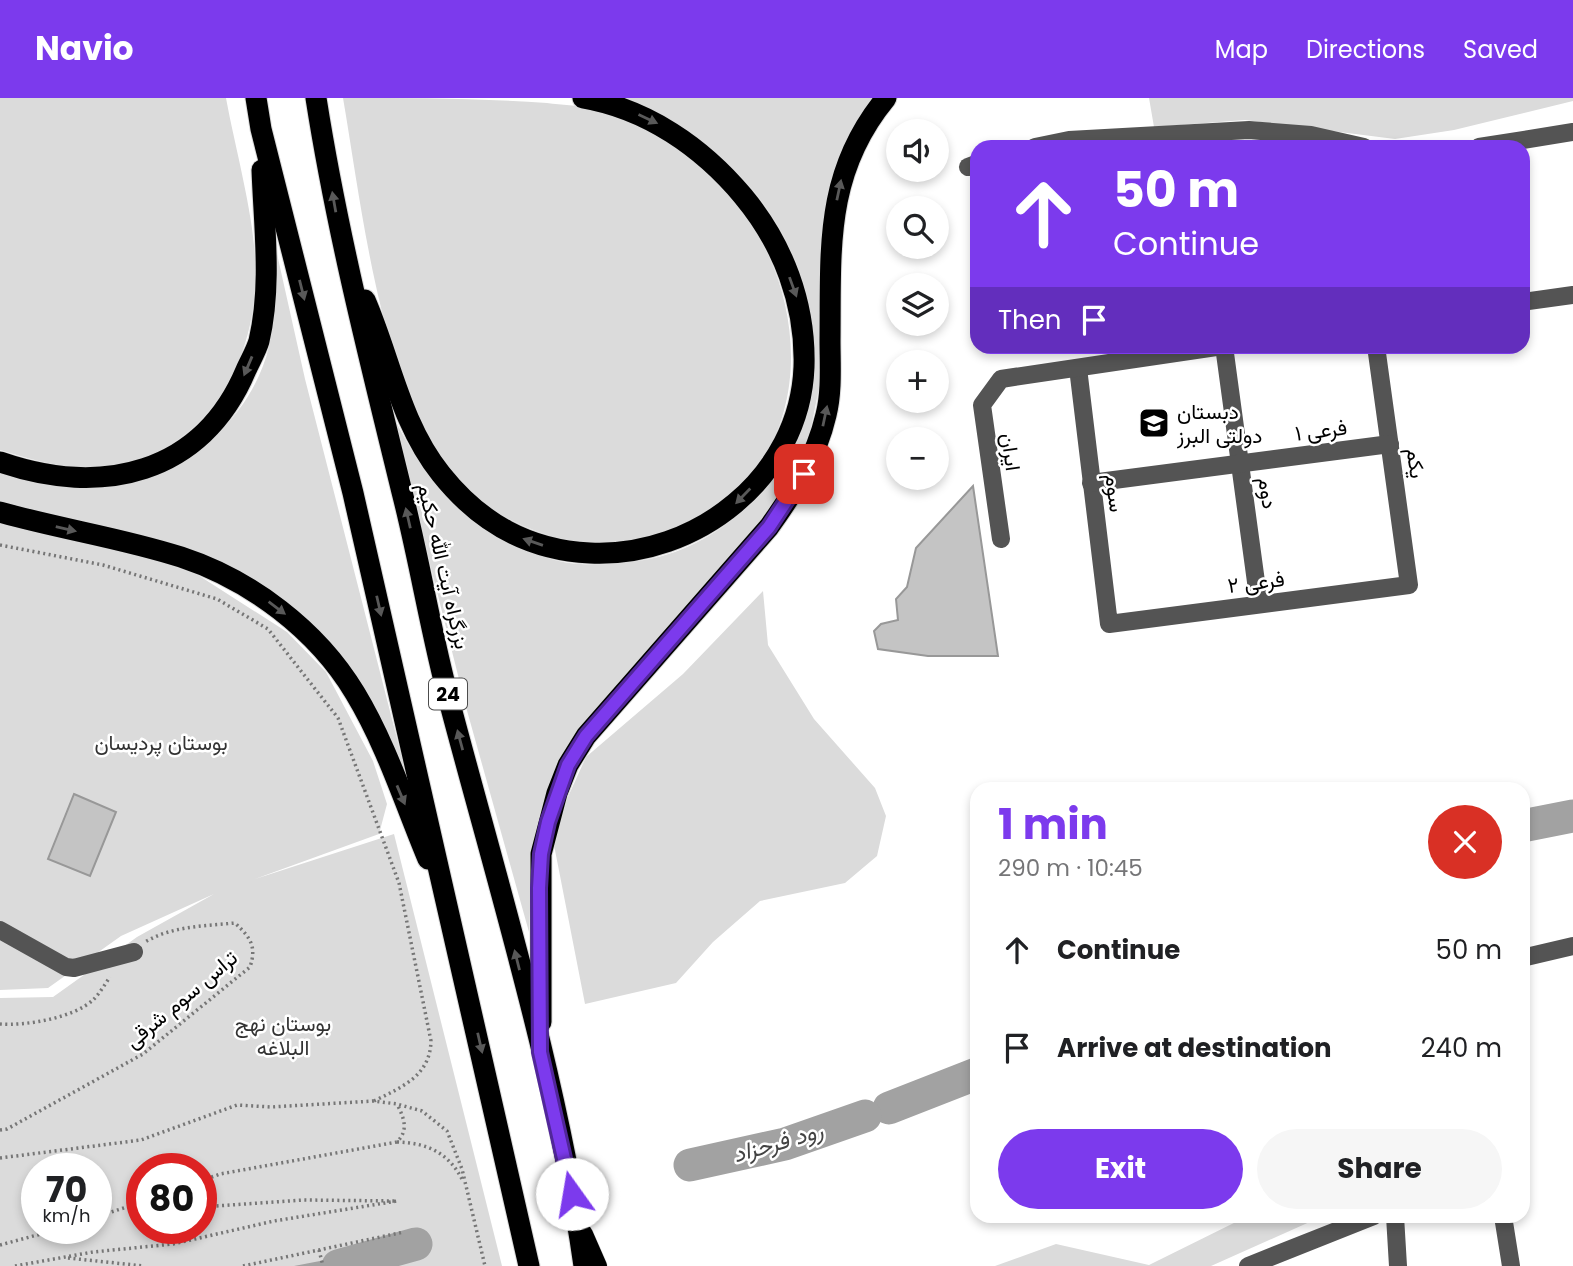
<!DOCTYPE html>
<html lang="en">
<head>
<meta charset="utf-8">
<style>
  :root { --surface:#fff; --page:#f6f6f6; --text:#202124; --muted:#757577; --accent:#7c3aed }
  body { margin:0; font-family:Poppins,Vazirmatn,sans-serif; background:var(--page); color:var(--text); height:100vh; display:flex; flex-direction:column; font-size:26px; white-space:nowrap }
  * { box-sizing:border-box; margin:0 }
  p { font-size:23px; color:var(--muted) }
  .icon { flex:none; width:38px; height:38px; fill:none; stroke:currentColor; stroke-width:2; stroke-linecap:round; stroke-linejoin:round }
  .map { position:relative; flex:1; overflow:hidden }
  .side { position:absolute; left:970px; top:684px; width:560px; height:441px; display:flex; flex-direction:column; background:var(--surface); border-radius:21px; box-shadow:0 4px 10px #0003 }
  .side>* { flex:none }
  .top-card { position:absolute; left:970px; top:42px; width:560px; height:214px; border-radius:21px; box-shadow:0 4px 10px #0003; background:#7c3aed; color:#fff; overflow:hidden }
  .controls { position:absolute; left:886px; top:21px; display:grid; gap:14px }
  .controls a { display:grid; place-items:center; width:63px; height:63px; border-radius:50%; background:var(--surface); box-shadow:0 4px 10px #0003; font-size:35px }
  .speed { position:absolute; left:21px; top:1055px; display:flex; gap:14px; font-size:35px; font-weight:700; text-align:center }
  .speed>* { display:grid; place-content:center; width:91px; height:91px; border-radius:50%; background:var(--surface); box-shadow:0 4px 10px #0003; line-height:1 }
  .speed small { font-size:18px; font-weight:400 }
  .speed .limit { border:10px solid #d22; background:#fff; color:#111 }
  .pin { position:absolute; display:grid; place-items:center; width:60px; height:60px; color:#fff; margin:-30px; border-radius:14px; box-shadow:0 4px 10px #0006 }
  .me { position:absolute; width:77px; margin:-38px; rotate:347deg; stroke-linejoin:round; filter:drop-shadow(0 0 5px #0008) }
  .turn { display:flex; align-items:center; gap:24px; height:147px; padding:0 28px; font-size:32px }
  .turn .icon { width:91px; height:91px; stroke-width:2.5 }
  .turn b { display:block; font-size:49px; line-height:60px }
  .then { display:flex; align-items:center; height:66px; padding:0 28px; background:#0003; gap:14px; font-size:26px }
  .round { display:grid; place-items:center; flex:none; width:74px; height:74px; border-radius:37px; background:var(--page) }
  .summary { display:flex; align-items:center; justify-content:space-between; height:119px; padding:0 28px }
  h1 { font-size:42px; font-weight:700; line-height:52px; color:var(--accent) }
  .button { display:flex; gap:14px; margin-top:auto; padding:14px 28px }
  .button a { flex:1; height:80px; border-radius:42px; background:var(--accent); color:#fff; font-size:28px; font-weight:700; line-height:80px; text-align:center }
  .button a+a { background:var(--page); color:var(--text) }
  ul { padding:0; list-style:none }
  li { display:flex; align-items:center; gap:21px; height:98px; padding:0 28px }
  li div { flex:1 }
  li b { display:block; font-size:26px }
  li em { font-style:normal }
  header { display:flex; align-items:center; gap:42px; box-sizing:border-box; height:98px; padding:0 35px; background:var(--accent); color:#fff }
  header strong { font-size:33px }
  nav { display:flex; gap:38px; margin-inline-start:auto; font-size:24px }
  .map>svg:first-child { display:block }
</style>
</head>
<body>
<header>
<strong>Navio</strong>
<nav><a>Map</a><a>Directions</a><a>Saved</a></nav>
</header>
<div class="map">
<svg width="1573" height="1168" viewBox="0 0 1573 1168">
  <rect width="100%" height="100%" fill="#fff"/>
  <g fill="#dbdbdb" fill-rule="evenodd">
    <path d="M 0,0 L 226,0 C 235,49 252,110 255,158 C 262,260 206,364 94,370 C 62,371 30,361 0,352 Z"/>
    <path d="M 343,0 C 411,0 480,0 547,5 C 562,7 577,7 591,11 C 642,26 691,53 727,93 C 820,197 820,380 671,432 C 636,444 599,449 563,441 C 516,430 472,405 443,364 C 379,272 362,110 343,0 Z"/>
    <path d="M 618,0 L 873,0 L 844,49 L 820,285 L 806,355 L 773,408 L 589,619 L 545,700 L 540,715 L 531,789 L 529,834 L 466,609 L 393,319 C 401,332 408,349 418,360 C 440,382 469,400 493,419 C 508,431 526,450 543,458 C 571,470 609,467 638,463 C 682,457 721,435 753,403 C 843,310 827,170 741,79 C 708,43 665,13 618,0 Z"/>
    <polygon points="1149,0 1573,0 1573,3 1454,32 1395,41 1245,22 1154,29"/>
    <path d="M 269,120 L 305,281 L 414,707 C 371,613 352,542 259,485 L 0,403 L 0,374 C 79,398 151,395 215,338 C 241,314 261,283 269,248 C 279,206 274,163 269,120 Z"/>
    <path d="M 0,421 L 153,461 L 198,477 L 287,534 L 326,574 L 373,663 L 387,706 L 379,736 L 255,781 L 394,736 L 502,1168 L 0,1168 L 0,900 L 53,899 L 137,839 L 214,796 L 121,838 L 48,890 L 0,892 ZM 37,1071 L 96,1071 L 96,1130 L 37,1130 ZM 142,1071 L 201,1071 L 201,1130 L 142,1130 Z"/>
    <polygon points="763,493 768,547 814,621 875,690 886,718 877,758 845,785 760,803 713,844 676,885 585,906 554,747 567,701 586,659 683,576"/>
    <polygon points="1248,1118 1323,1118 1211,1168 995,1168 1056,1146 1149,1167"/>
  </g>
  <polygon fill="#a2a2a2" points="408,1138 417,1160 385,1168 294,1168 346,1158"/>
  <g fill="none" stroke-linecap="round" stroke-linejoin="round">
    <g stroke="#a2a2a2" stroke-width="33">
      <polyline points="1522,728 1573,718"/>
      <polyline points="889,1010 976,976"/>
      <polyline points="690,1067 785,1046 865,1018"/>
      <polyline points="338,1168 416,1146"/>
    </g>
  </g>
  <g fill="#c4c4c4" stroke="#989898" stroke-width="2">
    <polygon points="973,388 998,558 928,558 878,551 874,533 881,526 898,522 896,501 907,489 916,450"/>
    <polygon points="74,696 116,714 90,778 48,761"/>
  </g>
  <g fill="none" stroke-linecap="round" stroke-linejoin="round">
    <g stroke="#dbdbdb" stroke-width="19">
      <polyline id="major" points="584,1136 598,1168"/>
    </g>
    <g stroke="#dbdbdb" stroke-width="23">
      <g id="highway">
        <polyline points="256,0 261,31 353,395 529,1168"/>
        <path d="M 316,0 C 337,134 370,263 402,394 C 420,464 431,536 450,606 C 499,791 557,978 584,1168"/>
        <path d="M 365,202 C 390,259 400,325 441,376 C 480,425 528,452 590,455 C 696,460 800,379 804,269 C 806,206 783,146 743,98 C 702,49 647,11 583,0"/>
        <path d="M 0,364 C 101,399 202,377 246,272 C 250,263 256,253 259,243 C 272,187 264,128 262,72"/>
        <path d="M 0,414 C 60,431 122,440 181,459 C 251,482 317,532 355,595 C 386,646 405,706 428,761"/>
        <path d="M 541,924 L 541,756 L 557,695 L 568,667 L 586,638 L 769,429 C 794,394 816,360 826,317 C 832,293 830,267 830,242 C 831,151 824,75 886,0"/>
      </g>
    </g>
    <g stroke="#767676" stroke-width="3.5" stroke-dasharray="2 3.5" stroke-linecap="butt">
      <path d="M 0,447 L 103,467 L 217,501 L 268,531 L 338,620 L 399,785 L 431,943 C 430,978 402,989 374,1003"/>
      <path d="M 0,926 C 25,928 75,920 94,901 C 100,895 105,886 110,879"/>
      <path d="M 0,1032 L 7,1031 L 143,956 L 250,869 C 257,848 250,839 235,825 C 204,828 172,828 145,844"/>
      <path d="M 397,1044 C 428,1045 449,1055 463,1083"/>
      <polyline points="0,1060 141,1042 237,1007 271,1009 374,1003 397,1006 422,1013 447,1033 462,1071 485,1168"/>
      <path d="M 201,1083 L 220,1076 L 397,1044 C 409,1032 404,1020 397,1006"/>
      <polyline points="96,1119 142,1104"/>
      <polyline points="0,1147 63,1130"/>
      <polyline points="319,1152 323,1168"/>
      <polyline points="68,1160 144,1168"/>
      <polyline points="15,1168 93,1154 173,1146 274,1123 397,1103 304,1102 201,1109"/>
      <polyline points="243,1168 404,1134"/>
    </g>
    <g stroke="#545454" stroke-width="18">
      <polyline points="1035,49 1069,42 1249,32 1311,37 1364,49"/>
      <polyline points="1479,49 1573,34"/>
      <polyline points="968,69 976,66"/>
      <polyline points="1522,204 1573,197"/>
      <polyline points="1224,248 1259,506"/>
      <polyline points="1078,270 1109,526 1409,487 1376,248"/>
      <polyline points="1091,385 1390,346"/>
      <polyline points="1001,441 982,307 1001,281 1223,248"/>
      <polyline points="0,832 66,869 74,870 134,854"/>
      <polyline points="1522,860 1573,848"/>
      <polyline points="1395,1118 1398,1168"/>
      <polyline points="1503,1118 1511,1168"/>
      <polyline points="1248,1168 1374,1118"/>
    </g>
    <use href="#major" stroke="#000" stroke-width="18"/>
    <use href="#highway" stroke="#000" stroke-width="21"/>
  </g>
  <defs><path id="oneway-solid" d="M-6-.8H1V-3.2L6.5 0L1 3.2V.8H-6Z" transform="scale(1.75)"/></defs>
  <g fill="#595959">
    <use href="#oneway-solid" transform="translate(648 21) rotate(25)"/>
    <use href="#oneway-solid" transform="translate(839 92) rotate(-78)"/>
    <use href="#oneway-solid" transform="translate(334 104) rotate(-100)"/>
    <use href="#oneway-solid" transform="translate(793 189) rotate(70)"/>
    <use href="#oneway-solid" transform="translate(302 192) rotate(76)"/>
    <use href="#oneway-solid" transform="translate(248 268) rotate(113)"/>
    <use href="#oneway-solid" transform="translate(825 318) rotate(-78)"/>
    <use href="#oneway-solid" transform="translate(743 398) rotate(134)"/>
    <use href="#oneway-solid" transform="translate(408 420) rotate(-103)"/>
    <use href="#oneway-solid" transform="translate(66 431) rotate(13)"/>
    <use href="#oneway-solid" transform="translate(533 444) rotate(-161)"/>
    <use href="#oneway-solid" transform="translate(379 508) rotate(77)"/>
    <use href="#oneway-solid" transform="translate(277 510) rotate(37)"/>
    <use href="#oneway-solid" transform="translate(460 642) rotate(-105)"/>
    <use href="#oneway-solid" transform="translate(401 697) rotate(67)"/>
    <use href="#oneway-solid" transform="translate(517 862) rotate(-104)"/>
    <use href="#oneway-solid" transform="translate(480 945) rotate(77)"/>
  </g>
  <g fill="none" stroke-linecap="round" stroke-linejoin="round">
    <g stroke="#51269a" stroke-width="18">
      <polyline id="route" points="572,1096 540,954 539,790 541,756 548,724 568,667 586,638 769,429 804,376"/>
    </g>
    <use href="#route" stroke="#7c3aed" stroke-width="12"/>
  </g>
  <defs>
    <g id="school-square" transform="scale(1.575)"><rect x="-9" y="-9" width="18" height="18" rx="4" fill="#000" stroke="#fff"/><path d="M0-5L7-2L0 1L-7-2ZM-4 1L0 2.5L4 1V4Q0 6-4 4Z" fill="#fff"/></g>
  </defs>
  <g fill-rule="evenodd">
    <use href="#school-square" x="1154" y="325"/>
  </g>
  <g text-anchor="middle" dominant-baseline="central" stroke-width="5" stroke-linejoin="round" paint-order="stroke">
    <rect fill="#fff" stroke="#4c4c4c" stroke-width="2" x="429" y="580.5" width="38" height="31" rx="5"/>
    <g font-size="19" font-weight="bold" fill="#000">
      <text x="448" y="596">24</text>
    </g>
    <g font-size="21" fill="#000" stroke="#fff" text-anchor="start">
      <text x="1177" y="313">دبستان<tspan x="1177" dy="24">دولتی البرز</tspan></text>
    </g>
    <g font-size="21" fill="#000" stroke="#fff">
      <text transform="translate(1321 332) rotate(-7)">فرعی ۱</text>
      <text transform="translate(1011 354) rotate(82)">ایران</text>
      <text transform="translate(1416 365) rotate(82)">یکم</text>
      <text transform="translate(1115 395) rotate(83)">سوم</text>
      <text transform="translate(1268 395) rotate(82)">دوم</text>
      <text transform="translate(444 468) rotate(77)">بزرگراه آیت الله حکیم</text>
      <text transform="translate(1256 484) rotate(-7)">فرعی ۲</text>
      <text transform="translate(181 901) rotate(-40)">تراس سوم شرقی</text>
    </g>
    <g font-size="21" fill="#323232" stroke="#fff">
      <text x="161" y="644">بوستان پردیسان</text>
      <text x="283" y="925">بوستان نهج<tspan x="283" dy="24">البلاغه</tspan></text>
    </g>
    <g font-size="23" font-style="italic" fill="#434343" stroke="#fff">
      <text transform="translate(778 1044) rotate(-16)">رود فرحزاد</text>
    </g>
  </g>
</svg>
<div class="controls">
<a><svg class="icon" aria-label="sound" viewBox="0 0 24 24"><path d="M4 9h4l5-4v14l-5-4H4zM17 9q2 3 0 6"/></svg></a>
<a><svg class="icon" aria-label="search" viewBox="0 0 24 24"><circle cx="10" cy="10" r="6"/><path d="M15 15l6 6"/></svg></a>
<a><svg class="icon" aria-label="layers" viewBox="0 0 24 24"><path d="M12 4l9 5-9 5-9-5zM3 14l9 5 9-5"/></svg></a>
<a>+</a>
<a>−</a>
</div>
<div class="speed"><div>70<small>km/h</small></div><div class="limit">80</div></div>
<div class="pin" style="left:804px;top:376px;background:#d93025"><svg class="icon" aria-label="arrive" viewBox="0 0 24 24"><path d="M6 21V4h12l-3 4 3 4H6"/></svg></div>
<svg class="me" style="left:572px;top:1096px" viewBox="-20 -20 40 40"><circle r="19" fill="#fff"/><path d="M0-13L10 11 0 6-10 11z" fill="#7c3aed"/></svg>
<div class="top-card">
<div class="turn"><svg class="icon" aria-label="ahead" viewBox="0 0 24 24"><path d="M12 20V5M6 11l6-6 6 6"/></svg><div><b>50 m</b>Continue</div></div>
<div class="then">Then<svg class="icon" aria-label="arrive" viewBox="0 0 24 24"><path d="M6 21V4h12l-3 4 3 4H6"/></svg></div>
</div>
<section class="side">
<div class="summary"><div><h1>1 min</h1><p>290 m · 10:45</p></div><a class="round" style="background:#d93025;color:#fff"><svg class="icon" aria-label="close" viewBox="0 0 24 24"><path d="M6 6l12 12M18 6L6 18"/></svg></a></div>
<ul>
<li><svg class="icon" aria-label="ahead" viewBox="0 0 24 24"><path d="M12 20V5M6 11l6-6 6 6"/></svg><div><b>Continue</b></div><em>50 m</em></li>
<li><svg class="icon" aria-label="arrive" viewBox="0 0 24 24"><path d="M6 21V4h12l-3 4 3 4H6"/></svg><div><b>Arrive at destination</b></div><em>240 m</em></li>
</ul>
<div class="button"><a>Exit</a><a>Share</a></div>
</section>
</div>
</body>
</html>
